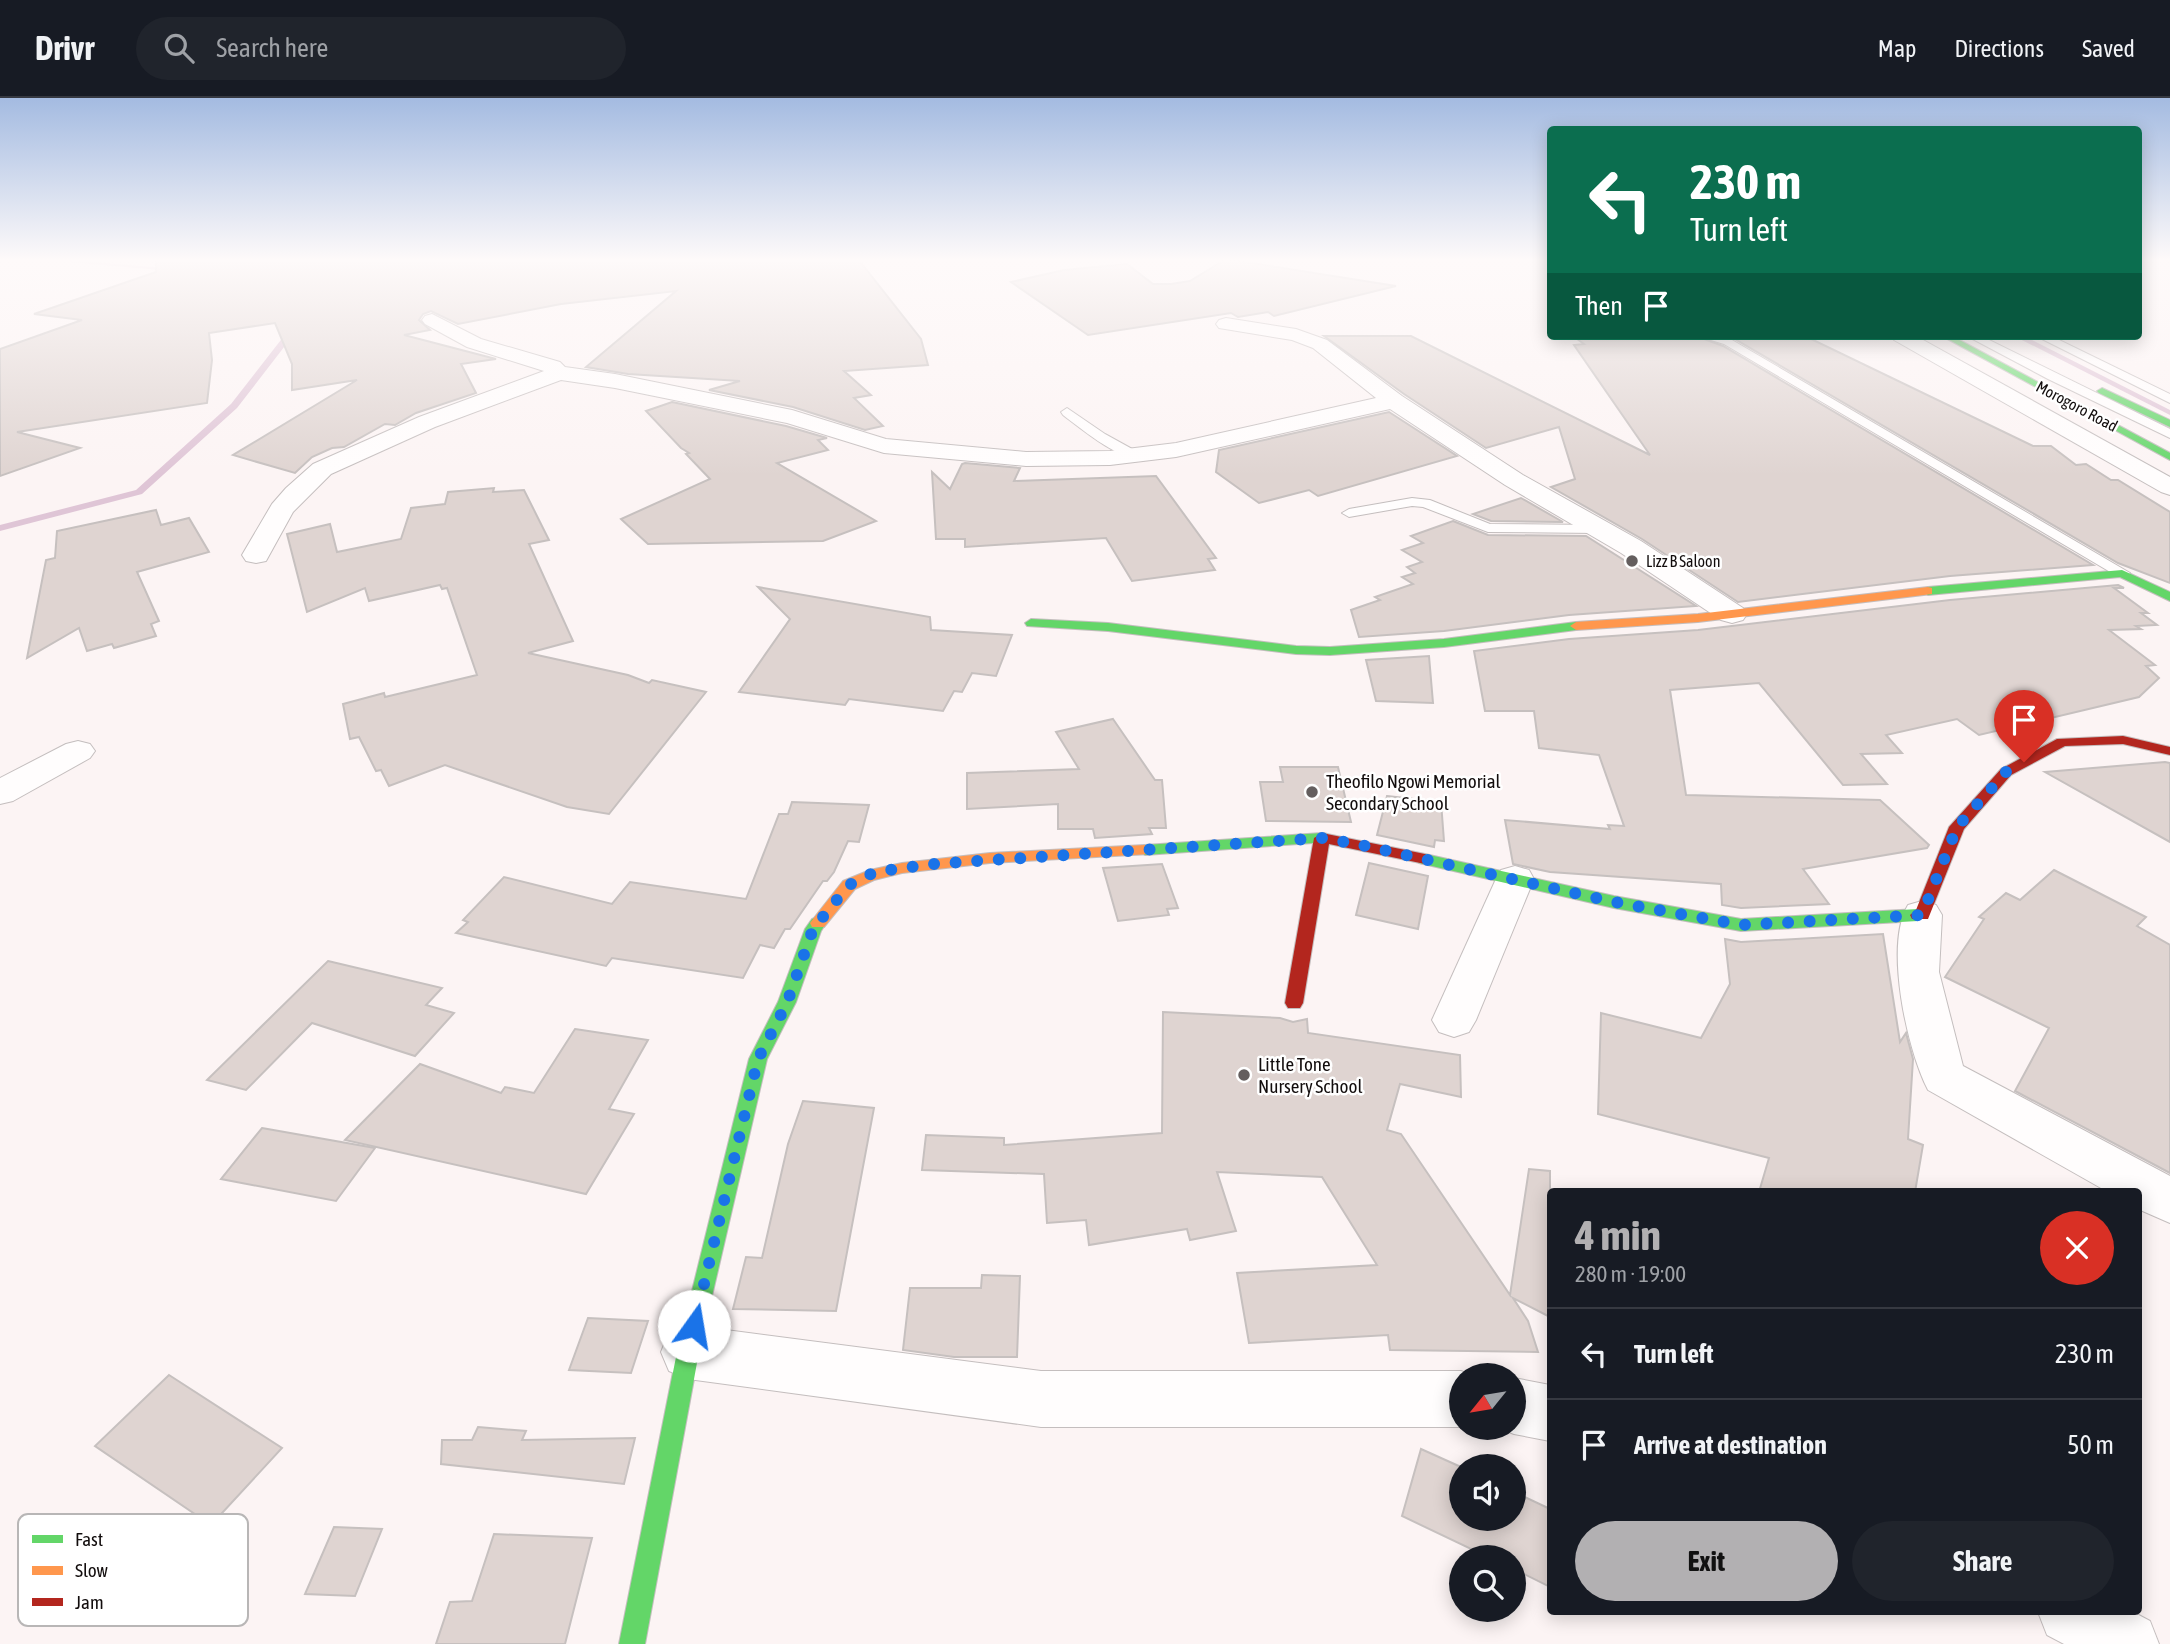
<!DOCTYPE html>
<html lang="en">
<head>
<meta charset="utf-8">
<style>
  :root { --surface:#171b24; --page:#20242c; --text:#f1f3f6; --muted:#9ea1a6; --line:#363941; --accent:#b2b0b2 }
  body { margin:0; font-family:"Asap Condensed",sans-serif; background:var(--page); color:var(--text); height:100vh; display:flex; flex-direction:column; font-size:26px; white-space:nowrap }
  * { box-sizing:border-box; margin:0 }
  p { font-size:23px; color:var(--muted) }
  .icon { flex:none; width:38px; height:38px; fill:none; stroke:currentColor; stroke-width:2; stroke-linecap:round; stroke-linejoin:round }
  .map { position:relative; flex:1; overflow:hidden }
  .sheet { position:absolute; left:1547px; top:1090px; width:595px; height:427px; display:flex; flex-direction:column; background:var(--surface); border-radius:7px; box-shadow:0 4px 18px #0003 }
  .sheet>* { flex:none }
  .guide { position:absolute; left:1547px; top:28px; width:595px; height:214px; border-radius:7px; box-shadow:0 4px 18px #0003; background:#0b6e4f; color:#fff; overflow:hidden }
  .needle { width:46px; rotate:240deg }
  .buttons { position:absolute; left:1449px; top:1265px; display:grid; gap:14px }
  .buttons a { display:grid; place-items:center; width:77px; height:77px; border-radius:50%; background:var(--surface); box-shadow:0 4px 18px #0003; font-size:35px }
  .pin { position:absolute; display:grid; place-items:center; width:60px; height:60px; color:#fff; margin:-72px -30px; border-radius:50% 50% 50% 0; rotate:-45deg; box-shadow:0 0 7px #0007 }
  .pin .icon { rotate:45deg }
  .me { position:absolute; width:77px; margin:-38px; rotate:13deg; stroke-linejoin:round; filter:drop-shadow(0 0 5px #0008) }
  .turn { display:flex; align-items:center; gap:24px; height:147px; padding:0 28px; font-size:32px }
  .turn .icon { width:91px; height:91px; stroke-width:2.5 }
  .turn b { display:block; font-size:49px; line-height:60px }
  .then { display:flex; align-items:center; height:66px; padding:0 28px; background:#0003; gap:14px; font-size:26px }
  .round { display:grid; place-items:center; flex:none; width:74px; height:74px; border-radius:37px; background:var(--page) }
  .overview { display:flex; align-items:center; justify-content:space-between; height:119px; padding:0 28px }
  h1 { font-size:42px; font-weight:700; line-height:52px; color:var(--accent) }
  .button { display:flex; gap:14px; margin-top:auto; padding:14px 28px }
  .button a { flex:1; height:80px; border-radius:42px; background:var(--accent); color:#111; font-size:28px; font-weight:700; line-height:80px; text-align:center }
  .button a+a { background:var(--page); color:var(--text) }
  ul { padding:0; list-style:none }
  li { display:flex; align-items:center; gap:21px; height:91px; padding:0 28px; border-top:2px solid var(--line) }
  li div { flex:1 }
  li b { display:block; font-size:26px }
  li em { font-style:normal }
  header { display:flex; align-items:center; gap:42px; box-sizing:border-box; height:98px; padding:0 35px; background:var(--surface); border-bottom:2px solid var(--line) }
  header strong { font-size:33px }
  nav { display:flex; gap:38px; margin-inline-start:auto; font-size:24px }
  .search { width:490px; height:63px; background:var(--page); display:flex; align-items:center; gap:18px; box-sizing:border-box; padding:0 24px; border-radius:38px; color:var(--muted); font-size:26px }
  .map>svg:first-child { display:block }
</style>
</head>
<body>
<header>
<strong>Drivr</strong>
<div class="search"><svg class="icon" aria-label="search" viewBox="0 0 24 24"><circle cx="10" cy="10" r="6"/><path d="M15 15l6 6"/></svg>Search here</div>
<nav><a>Map</a><a>Directions</a><a>Saved</a></nav>
</header>
<div class="map">
<svg width="2170" height="1546" viewBox="0 0 2170 1546">
  <rect width="100%" height="100%" fill="#fcf4f4"/>
  <g fill="none" stroke-linecap="round" stroke-linejoin="round">
    <g fill="#dfc5d6" fill-rule="evenodd">
      <polygon points="33,161 59,161 175,171 172,173"/>
      <polygon points="291,229 298,231 237,310 142,396 0,433 0,427 136,392 231,306"/>
      <polygon points="2014,238 2024,238 2170,312 2170,317"/>
    </g>
  </g>
  <g fill="#dfd4d1" stroke="#c6c0bf" stroke-width="2">
    <polygon points="156,161 858,161 921,241 928,267 844,273 871,297 854,300 883,328 865,332 793,309 709,292 740,283 628,276 586,269 676,193 561,206 458,226 431,213 423,216 419,222 430,232 404,237 496,261 461,266 476,295 416,315 395,327 385,326 344,349 332,350 312,359 295,375 233,357 357,282 292,292 292,266 275,225 209,235 212,262 207,305 17,334 80,350 0,378 0,251 82,222 34,216 156,174"/>
    <polygon points="1226,161 1396,188 1274,218 1268,214 1238,219 1231,215 1088,237 1011,184 1064,172 1127,166 1153,186 1171,186 1190,183"/>
    <polygon points="1324,238 1411,238 1650,357 1574,247 1584,246 1573,238 1696,238 1723,248 2093,467 1950,478 1738,504 1642,441 1551,389 1575,381 1559,329 1486,350 1404,296"/>
    <polygon points="1720,238 1805,238 2033,348 2051,348 2076,367 2086,366 2111,382 2118,382 2170,414 2170,485 2118,465 1733,240"/>
    <polygon points="672,304 786,328 827,340 818,342 828,352 777,365 876,423 823,443 648,446 621,421 710,381 686,356 689,355 681,350 646,313"/>
    <polygon points="1389,314 1457,358 1318,398 1309,392 1259,405 1216,374 1219,352"/>
    <polygon points="965,365 1020,370 1014,383 1156,378 1216,460 1208,461 1215,472 1132,483 1106,440 965,449 965,441 936,441 932,374 950,391 962,366"/>
    <polygon points="494,390 493,394 524,392 549,442 529,446 573,543 528,555 628,577 649,585 652,582 706,594 609,716 567,709 445,667 389,688 381,672 376,673 359,639 350,641 343,606 384,595 385,599 477,577 447,490 442,491 440,487 369,503 365,490 307,514 287,436 330,426 337,454 401,441 411,410 445,406 448,394"/>
    <polygon points="1521,400 1563,424 1491,423 1473,416"/>
    <polygon points="156,412 161,427 189,420 209,454 137,474 159,523 151,526 156,538 114,550 112,546 87,553 79,530 27,560 46,462 55,460 57,433"/>
    <polygon points="1453,423 1488,437 1586,438 1696,508 1569,517 1444,533 1359,539 1351,512 1380,502 1375,499 1413,486 1402,479 1415,475 1407,469 1422,464 1402,452 1423,445 1411,438"/>
    <polygon points="2118,487 2124,490 2114,490 2148,515 2141,515 2157,527 2136,528 2141,531 2109,532 2155,567 2146,568 2159,580 2139,599 1979,637 1957,621 1886,637 1902,655 1861,656 1887,686 1843,687 1759,585 1670,592 1686,697 1880,702 1929,747 1927,750 1803,771 1829,806 1741,810 1722,807 1721,786 1550,774 1513,766 1505,722 1610,731 1608,727 1624,728 1599,657 1539,650 1534,613 1485,613 1474,553 1569,541 1698,532 1950,502"/>
    <polygon points="758,489 930,519 931,532 1012,537 996,578 972,575 962,594 954,593 943,613 849,601 845,607 739,594 790,521"/>
    <polygon points="1429,558 1433,605 1376,603 1366,562"/>
    <polygon points="1113,621 1155,682 1162,682 1166,730 1149,730 1152,736 1095,740 1093,731 1058,731 1058,706 967,711 967,675 1079,671 1056,634"/>
    <polygon points="2165,664 2170,665 2170,744 2045,674"/>
    <polygon points="1280,669 1338,669 1351,724 1266,723 1260,684 1283,684"/>
    <polygon points="1387,698 1441,704 1444,743 1435,742 1434,749 1377,737"/>
    <polygon points="792,704 869,707 859,744 848,743 834,774 827,783 823,783 790,831 785,831 774,850 760,847 743,880 612,860 606,868 456,835 468,824 463,822 504,779 612,806 630,784 746,801 779,716 788,716"/>
    <polygon points="1369,765 1428,778 1418,831 1356,817"/>
    <polygon points="1162,766 1178,810 1167,811 1169,817 1118,823 1103,770"/>
    <polygon points="2054,772 2146,819 2137,828 2170,847 2170,1075 2015,993 2049,930 1945,879 1984,821 1979,819 2006,795 2020,802"/>
    <polygon points="1883,836 1900,944 1906,935 1913,961 1908,1041 1923,1047 1915,1094 1759,1094 1769,1060 1598,1016 1601,915 1701,940 1730,886 1725,841 1741,844"/>
    <polygon points="328,863 442,890 426,907 454,915 415,958 312,925 246,992 207,982"/>
    <polygon points="1163,914 1280,920 1293,924 1307,921 1308,935 1460,957 1461,999 1400,986 1387,1032 1401,1036 1510,1197 1529,1071 1550,1073 1550,1219 1513,1200 1528,1223 1538,1254 1390,1252 1388,1237 1249,1245 1237,1175 1377,1167 1322,1079 1217,1074 1236,1133 1190,1142 1187,1131 1089,1147 1086,1122 1047,1125 1044,1076 922,1072 926,1037 1004,1040 1004,1047 1162,1035"/>
    <polygon points="575,931 648,942 609,1011 634,1016 586,1096 345,1042 420,966 501,995 505,989 534,995"/>
    <polygon points="803,1003 874,1010 836,1213 733,1211 746,1159 762,1160 788,1046"/>
    <polygon points="262,1030 375,1050 336,1103 221,1081"/>
    <polygon points="982,1177 1020,1178 1017,1259 954,1259 903,1252 910,1190 981,1190"/>
    <polygon points="588,1220 648,1223 631,1275 569,1272"/>
    <polygon points="169,1277 282,1350 211,1427 95,1348"/>
    <polygon points="478,1329 526,1333 522,1342 635,1340 624,1386 441,1366 442,1342 472,1342"/>
    <polygon points="1421,1351 1461,1369 1461,1421 1514,1421 1514,1394 1550,1411 1550,1489 1514,1471 1514,1460 1490,1460 1402,1418"/>
    <polygon points="334,1429 382,1431 355,1498 305,1496"/>
    <polygon points="494,1436 592,1440 565,1546 436,1546 450,1504 472,1503"/>
  </g>
  <g fill="none" stroke-linecap="round" stroke-linejoin="round">
    <g stroke="#c4bebe" stroke-width="2">
      <g id="lane">
        <polygon points="1698,238 1732,242 2130,475 2127,478 2117,478 1724,246"/>
        <polygon points="1967,238 1981,238 2170,331 2170,340 2048,281"/>
        <polygon points="2036,238 2051,238 2170,296 2170,305"/>
        <path d="M 1067,310 L 1105,336 L 1143,357 L 1141,360 C 1119,363 1079,329 1063,317 L 1061,314 Z"/>
        <polygon points="1412,400 1430,402 1490,426 1598,427 1605,431 1598,435 1488,434 1423,409 1412,408 1349,419 1342,415 1349,411"/>
      </g>
    </g>
    <g stroke="#c4bebe" stroke-width="2">
      <g id="street">
        <polygon points="432,216 481,241 560,264 565,269 615,276 792,312 886,341 1026,354 1110,353 1176,345 1376,300 1313,250 1292,242 1219,230 1216,226 1219,222 1226,220 1296,231 1327,242 1402,298 1523,377 1641,443 1743,510 1747,516 1743,522 1732,525 1721,522 1621,455 1505,387 1390,311 1176,359 1110,367 1026,368 884,355 787,325 615,290 561,282 435,329 331,376 293,414 266,463 256,465 246,463 242,457 272,406 286,390 313,366 419,319 544,273 467,249 425,226 422,222 425,218"/>
        <polygon points="1891,238 1916,238 2170,379 2170,397 2161,394 1894,242"/>
        <polygon points="78,643 90,646 95,653 90,660 13,703 0,706 0,680 66,646"/>
        <polygon points="1515,768 1529,772 1534,781 1476,922 1469,934 1454,939 1439,934 1432,922 1496,781 1501,772"/>
        <path d="M 1922,803 L 1936,807 L 1942,817 L 1939,874 L 1963,968 L 2170,1078 L 2170,1125 L 2138,1111 L 2138,1094 L 2108,1094 L 1928,992 C 1907,952 1884,847 1908,807 Z"/>
        <polygon points="688,1227 1041,1273 1461,1273 1473,1278 1461,1278 1461,1329 1041,1329 688,1281 669,1273 661,1254 669,1235"/>
        <polygon points="1514,1280 1550,1287 1550,1343 1514,1336 1499,1330 1514,1330"/>
        <polygon points="2038,1514 2133,1514 2150,1523 2159,1546 2064,1546 2047,1537"/>
      </g>
    </g>
    <g stroke="#c4bebe" stroke-width="2">
      <g id="fast">
        <polygon points="1942,238 1952,238 2170,355 2170,362"/>
        <polygon points="2102,290 2170,322 2170,329 2099,295 2097,293"/>
        <polygon points="2122,472 2170,494 2170,503 2120,479 1928,497 1922,493 1928,489"/>
        <polygon points="1031,521 1108,525 1296,548 1330,549 1444,541 1576,524 1582,528 1576,532 1444,549 1330,557 1296,556 1108,533 1027,528 1025,525"/>
        <polygon points="1322,735 1327,736 1330,740 1327,744 1145,757 1137,752 1145,747"/>
        <polygon points="1425,756 1614,798 1741,821 1918,811 1926,817 1918,823 1741,833 1614,810 1419,765 1417,761 1419,757"/>
        <polygon points="818,819 824,821 826,825 821,833 796,904 767,961 699,1254 645,1546 619,1546 677,1254 749,961 778,904 805,831 812,821"/>
      </g>
    </g>
    <g stroke="#c4bebe" stroke-width="2">
      <g id="slow">
        <polygon points="1928,489 1932,490 1932,496 1698,524 1576,532 1570,528 1576,524 1698,516"/>
        <polygon points="1145,747 1150,748 1153,752 1150,756 990,765 902,775 874,782 855,791 824,829 812,829 810,825 843,783 870,772 902,765 990,755"/>
      </g>
    </g>
    <g stroke="#c4bebe" stroke-width="2">
      <g id="jam">
        <polygon points="2123,638 2170,649 2170,657 2123,646 2065,648 2011,677 1964,731 1928,821 1912,821 1910,817 1916,812 1949,729 2001,671 2057,641"/>
        <polygon points="1322,735 1425,756 1433,761 1425,766 1329,746 1303,905 1300,910 1288,910 1285,905 1314,740"/>
      </g>
    </g>
    <use href="#lane" fill="#fffdfd" fill-rule="evenodd"/>
    <use href="#street" fill="#fffdfd" fill-rule="evenodd"/>
    <use href="#fast" fill="#63d668" fill-rule="evenodd"/>
    <use href="#slow" fill="#ff974d" fill-rule="evenodd"/>
    <use href="#jam" fill="#b3261e" fill-rule="evenodd"/>
  </g>
  <linearGradient id="sky" x2="0" y2="1"><stop stop-color="#a4bbe1"/><stop offset="0.43" stop-color="#fefafa"/><stop offset="1" stop-color="#fefafa" stop-opacity="0"/></linearGradient>
  <rect width="2170" height="377" fill="url(#sky)"/>
  <g fill="none" stroke-linecap="round" stroke-linejoin="round">
    <polyline stroke="#1a73e8" stroke-width="12" stroke-dasharray="0 21.6" points="694,1228 758,961 787,905 813,831 849,787 875,774 933,766 1322,740 1357,746 1614,804 1741,827 1922,817 1957,729 2006,674 2024,664"/>
  </g>
  <g fill="#645e5e" stroke="#fff" stroke-width="2.5">
    <circle cx="1632" cy="463" r="7"/>
    <circle cx="1312" cy="694" r="7"/>
    <circle cx="1244" cy="977" r="7"/>
  </g>
  <g text-anchor="middle" dominant-baseline="central" stroke-width="5" stroke-linejoin="round" paint-order="stroke">
    <g font-size="16" fill="#120d0d" stroke="#fff">
      <text transform="translate(2077 308) rotate(28)">Morogoro Road</text>
    </g>
    <g font-size="16" fill="#120d0d" stroke="#fff" text-anchor="start">
      <text x="1646" y="463">Lizz B Saloon</text>
    </g>
    <g font-size="19" fill="#120d0d" stroke="#fff" text-anchor="start">
      <text x="1326" y="683">Theofilo Ngowi Memorial<tspan x="1326" dy="22">Secondary School</tspan></text>
      <text x="1258" y="966">Little Tone<tspan x="1258" dy="22">Nursery School</tspan></text>
    </g>
  </g>
  <rect x="18" y="1416" width="230" height="112" rx="10" fill="#fff" stroke="#b8b6b6" stroke-width="2"/>
  <rect x="32" y="1437" width="31" height="8" fill="#63d668"/>
  <rect x="32" y="1468" width="31" height="9" fill="#ff974d"/>
  <rect x="32" y="1500" width="31" height="8" fill="#b3261e"/>
  <g font-size="19" fill="#120d0d">
    <text x="75" y="1448">Fast</text>
    <text x="75" y="1479">Slow</text>
    <text x="75" y="1511">Jam</text>
  </g>
</svg>
<div class="buttons">
<a><svg class="needle" viewBox="-14 -14 28 28"><path d="M0-13l5 13h-10z" fill="#e53935"/><path d="M0 13l5-13h-10z" fill="#9ea1a6"/></svg></a>
<a><svg class="icon" aria-label="sound" viewBox="0 0 24 24"><path d="M4 9h4l5-4v14l-5-4H4zM17 9q2 3 0 6"/></svg></a>
<a><svg class="icon" aria-label="search" viewBox="0 0 24 24"><circle cx="10" cy="10" r="6"/><path d="M15 15l6 6"/></svg></a>
</div>
<div class="pin" style="left:2024px;top:664px;background:#d93025"><svg class="icon" aria-label="arrive" viewBox="0 0 24 24"><path d="M6 21V4h12l-3 4 3 4H6"/></svg></div>
<svg class="me" style="left:694px;top:1228px" viewBox="-20 -20 40 40"><circle r="19" fill="#fff"/><path d="M0-13L10 11 0 6-10 11z" fill="#1a73e8"/></svg>
<div class="guide">
<div class="turn"><svg class="icon" aria-label="left" viewBox="0 0 24 24"><path d="M17 20v-9H6M10 6l-5 5 5 5"/></svg><div><b>230 m</b>Turn left</div></div>
<div class="then">Then<svg class="icon" aria-label="arrive" viewBox="0 0 24 24"><path d="M6 21V4h12l-3 4 3 4H6"/></svg></div>
</div>
<section class="sheet">
<div class="overview"><div><h1>4 min</h1><p>280 m · 19:00</p></div><a class="round" style="background:#d93025;color:#fff"><svg class="icon" aria-label="close" viewBox="0 0 24 24"><path d="M6 6l12 12M18 6L6 18"/></svg></a></div>
<ul>
<li><svg class="icon" aria-label="left" viewBox="0 0 24 24"><path d="M17 20v-9H6M10 6l-5 5 5 5"/></svg><div><b>Turn left</b></div><em>230 m</em></li>
<li><svg class="icon" aria-label="arrive" viewBox="0 0 24 24"><path d="M6 21V4h12l-3 4 3 4H6"/></svg><div><b>Arrive at destination</b></div><em>50 m</em></li>
</ul>
<div class="button"><a>Exit</a><a>Share</a></div>
</section>
</div>
</body>
</html>
